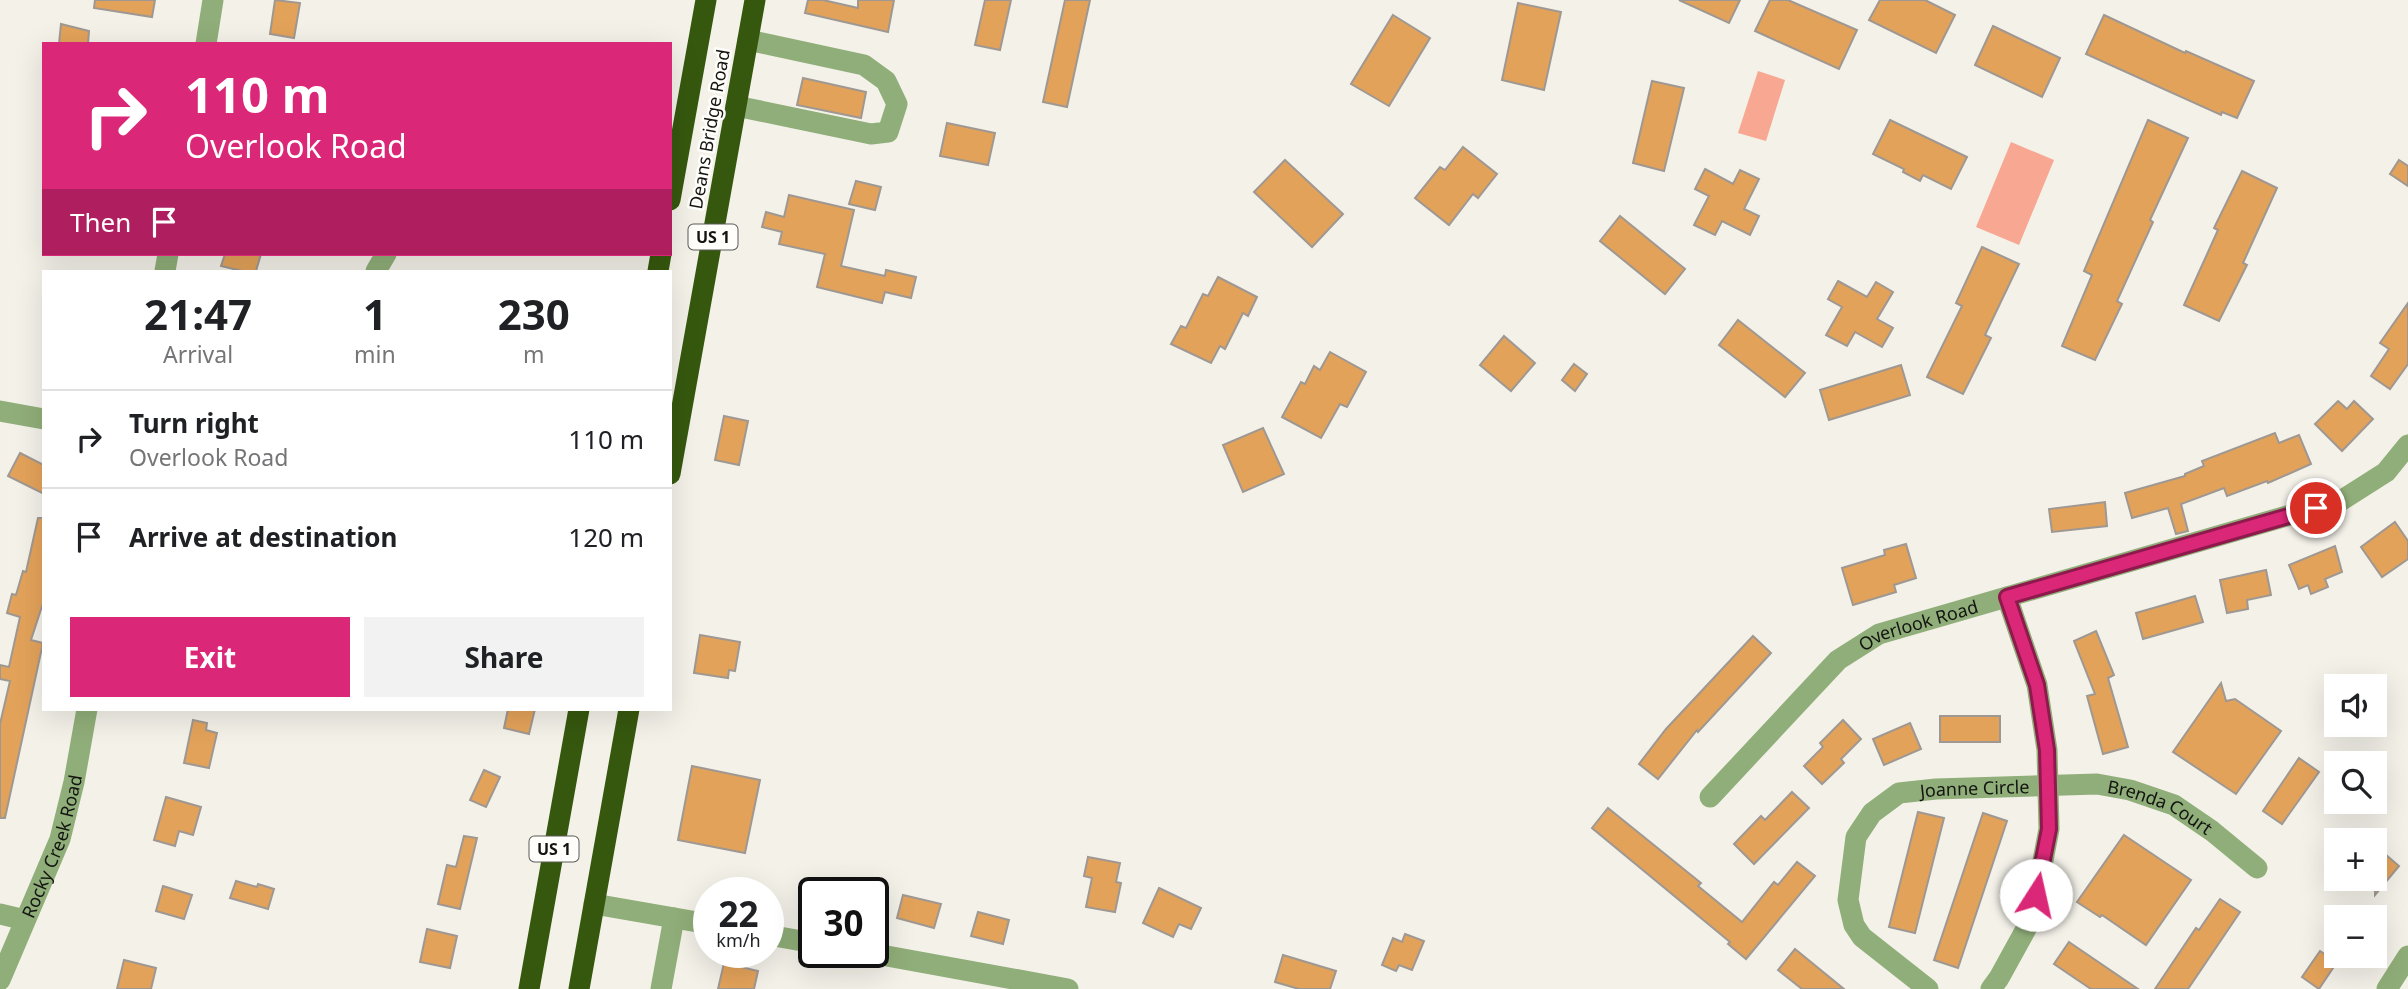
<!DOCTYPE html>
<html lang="en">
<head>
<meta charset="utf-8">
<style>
  :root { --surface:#fff; --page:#f2f2f2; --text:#202124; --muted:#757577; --line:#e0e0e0; --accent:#db2777 }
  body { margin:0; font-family:"Noto Sans",sans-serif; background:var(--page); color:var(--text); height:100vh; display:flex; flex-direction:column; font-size:26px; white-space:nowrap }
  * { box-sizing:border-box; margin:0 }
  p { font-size:23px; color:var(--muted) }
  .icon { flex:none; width:38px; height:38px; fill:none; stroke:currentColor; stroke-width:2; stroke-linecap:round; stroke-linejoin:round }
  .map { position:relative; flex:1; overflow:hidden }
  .details { position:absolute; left:42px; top:270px; width:630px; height:441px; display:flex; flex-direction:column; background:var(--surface); border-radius:0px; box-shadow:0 7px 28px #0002 }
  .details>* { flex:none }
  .banner { position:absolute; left:42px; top:42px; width:630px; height:214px; border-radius:0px; box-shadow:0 7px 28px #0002; background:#db2777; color:#fff; overflow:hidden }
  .fabs { position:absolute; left:2324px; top:674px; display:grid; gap:14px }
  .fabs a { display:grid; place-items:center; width:63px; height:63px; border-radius:0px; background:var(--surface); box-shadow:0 7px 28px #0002; font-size:35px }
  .speed { position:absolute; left:693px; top:877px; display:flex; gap:14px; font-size:35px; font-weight:700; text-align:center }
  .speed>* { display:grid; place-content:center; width:91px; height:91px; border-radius:50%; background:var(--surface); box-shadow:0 7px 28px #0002; line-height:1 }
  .speed small { font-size:18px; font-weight:400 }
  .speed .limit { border:4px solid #111; border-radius:10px; background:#fff; color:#111 }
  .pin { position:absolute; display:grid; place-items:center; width:60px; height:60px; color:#fff; margin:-30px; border:4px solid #fff; border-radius:50%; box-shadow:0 2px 7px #0007 }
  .me { position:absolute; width:77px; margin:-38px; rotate:10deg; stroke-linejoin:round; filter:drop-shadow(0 0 5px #0008) }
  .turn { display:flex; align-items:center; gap:24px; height:147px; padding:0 28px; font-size:32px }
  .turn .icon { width:91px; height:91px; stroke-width:2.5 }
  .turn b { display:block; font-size:49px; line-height:60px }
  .then { display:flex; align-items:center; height:66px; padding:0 28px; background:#0003; gap:14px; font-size:26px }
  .eta { display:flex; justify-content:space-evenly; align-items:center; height:119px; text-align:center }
  .eta b { font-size:42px; font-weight:700; line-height:49px }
  .cta { display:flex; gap:14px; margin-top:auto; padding:14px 28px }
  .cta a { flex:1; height:80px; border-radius:0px; background:var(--accent); color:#fff; font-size:28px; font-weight:700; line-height:80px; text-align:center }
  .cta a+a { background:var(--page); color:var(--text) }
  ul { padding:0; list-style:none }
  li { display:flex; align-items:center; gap:21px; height:98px; padding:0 28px; border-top:2px solid var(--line) }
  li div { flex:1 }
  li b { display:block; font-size:26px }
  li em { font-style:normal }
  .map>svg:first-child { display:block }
</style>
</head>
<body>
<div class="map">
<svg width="2408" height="989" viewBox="0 0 2408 989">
  <rect width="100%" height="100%" fill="#f3f1e8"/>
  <g fill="#f8a792">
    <polygon points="1758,71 1785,80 1766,141 1738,133"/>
    <polygon points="2011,142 2054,160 2019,245 1976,227"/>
  </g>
  <g fill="#e3a25a" stroke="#9f9892" stroke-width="2">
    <polygon points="95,0 155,0 152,17 94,8"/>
    <polygon points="275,0 300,3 294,38 270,34"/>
    <polygon points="808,0 823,0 858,8 858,0 894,0 888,32 805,13"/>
    <polygon points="985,0 1011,0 1000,50 975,45"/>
    <polygon points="1065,0 1090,0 1067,107 1043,102"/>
    <polygon points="1679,0 1740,0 1729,23"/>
    <polygon points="1770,0 1788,0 1857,30 1839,69 1755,31"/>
    <polygon points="1880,0 1925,0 1955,15 1936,53 1869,20"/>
    <polygon points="1518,3 1561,12 1544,90 1502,80"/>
    <polygon points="1393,15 1430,38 1389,106 1351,84"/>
    <polygon points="2104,15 2185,53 2186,51 2254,81 2237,118 2222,112 2221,115 2086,54"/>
    <polygon points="61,24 89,31 88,44 59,44"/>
    <polygon points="1993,26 2060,58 2042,97 1975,65"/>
    <polygon points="803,78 866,92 861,118 797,105"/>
    <polygon points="1652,81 1684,88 1664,171 1633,163"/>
    <polygon points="1890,120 1967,157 1951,189 1923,175 1920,181 1903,172 1904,169 1873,154"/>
    <polygon points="2148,120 2188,138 2150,220 2153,222 2117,301 2122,304 2095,360 2062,346 2092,275 2084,271"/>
    <polygon points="947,123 995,133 988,165 940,156"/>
    <polygon points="1463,147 1497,174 1478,198 1473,194 1449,225 1415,198 1440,167 1445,170"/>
    <polygon points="1285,160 1343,214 1312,247 1254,192"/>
    <polygon points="2399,160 2408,166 2408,186 2390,174"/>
    <polygon points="1705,169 1733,184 1740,170 1759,179 1744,209 1759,216 1750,235 1722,221 1715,235 1694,225 1709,196 1695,189"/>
    <polygon points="2242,171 2277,188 2243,263 2247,265 2219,321 2184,305 2218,230 2214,228"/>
    <polygon points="856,181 881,187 875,210 849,204"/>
    <polygon points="789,195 854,210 841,266 885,276 886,270 916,277 911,298 885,292 882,303 817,287 825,254 779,244 782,232 762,227 766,212 784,217"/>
    <polygon points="1620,216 1685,269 1665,294 1600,241"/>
    <polygon points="1982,247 2019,264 1985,335 1991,338 1963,394 1927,377 1962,306 1956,303"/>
    <polygon points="225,254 261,254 256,271 242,271 221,266"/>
    <polygon points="1218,277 1257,297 1248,316 1243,313 1225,349 1220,346 1211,363 1171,344 1181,326 1186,328 1203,294 1208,296"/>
    <polygon points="1838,281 1867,297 1876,282 1893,292 1877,319 1893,328 1882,347 1855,332 1847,346 1826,335 1842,307 1828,299"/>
    <polygon points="2408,303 2408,364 2390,389 2371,376 2389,349 2380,343"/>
    <polygon points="1738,320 1805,373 1785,397 1719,345"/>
    <polygon points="1504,336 1535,363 1511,391 1480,365"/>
    <polygon points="1330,352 1366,372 1347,407 1340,404 1321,438 1282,417 1301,382 1305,384 1314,366 1320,370"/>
    <polygon points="1574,364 1587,374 1575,391 1562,380"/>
    <polygon points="1901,365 1910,395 1829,420 1820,390"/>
    <polygon points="2338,401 2347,409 2354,401 2373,419 2342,451 2315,424"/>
    <polygon points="724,416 748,421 739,465 715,460"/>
    <polygon points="1263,428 1284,474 1243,492 1223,445"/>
    <polygon points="2275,433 2279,443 2299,435 2311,464 2268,483 2267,481 2227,496 2224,488 2181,504 2188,531 2176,534 2168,508 2132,518 2125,493 2185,476 2185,474 2204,466 2202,461"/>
    <polygon points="20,453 44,465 44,494 8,476"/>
    <polygon points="2105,502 2107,526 2052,532 2049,509"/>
    <polygon points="38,518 44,518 44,600 31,640 43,643 5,818 0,818 0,724 10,681 0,679 0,665 9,667 20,617 7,613 12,594 16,595 23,571 26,572"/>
    <polygon points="2395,522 2408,541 2408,559 2382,577 2361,547"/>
    <polygon points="1906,544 1916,578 1894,585 1896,592 1853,605 1842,568 1885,555 1884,550"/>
    <polygon points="2335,546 2342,572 2325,579 2328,587 2311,594 2308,585 2299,589 2289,565"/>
    <polygon points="2266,570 2271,595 2247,600 2248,609 2227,613 2220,580"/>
    <polygon points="2195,596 2203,622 2143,639 2136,613"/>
    <polygon points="2096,631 2114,675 2108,678 2128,747 2103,754 2087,696 2095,694 2074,641"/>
    <polygon points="700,635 740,642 735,671 729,670 728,678 694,673"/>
    <polygon points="1753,636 1771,653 1698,732 1697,730 1658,779 1639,764 1666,729"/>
    <polygon points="2221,683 2226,701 2235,699 2281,731 2236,794 2173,752"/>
    <polygon points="508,709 535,709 529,734 504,728"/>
    <rect x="1940" y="716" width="60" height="26"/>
    <polygon points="193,720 207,723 206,730 217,733 209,768 184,763"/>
    <polygon points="1843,720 1861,739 1841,759 1844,763 1822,784 1804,766 1823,747 1820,743"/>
    <polygon points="1910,723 1921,749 1884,765 1873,739"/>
    <polygon points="2299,758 2319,772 2282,824 2263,811"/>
    <polygon points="692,766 760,780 745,853 678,840"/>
    <polygon points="484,770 500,777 486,807 470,800"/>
    <polygon points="1792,792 1809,808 1754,864 1734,844 1761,816 1765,820"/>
    <polygon points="166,797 201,807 193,835 179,831 175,846 154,840"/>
    <polygon points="1608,808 1701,883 1698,886 1742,922 1774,882 1778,885 1797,862 1815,876 1746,959 1728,944 1730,942 1592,828"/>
    <polygon points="1918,812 1944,818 1915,933 1889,927"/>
    <polygon points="1983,813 2007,821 1958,968 1934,960"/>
    <polygon points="2124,835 2191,880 2146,945 2102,915 2100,917 2077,902"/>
    <polygon points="464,836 477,838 460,909 438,904 447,865 456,867"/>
    <polygon points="2385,854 2399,866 2375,895 2375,866"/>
    <polygon points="1088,857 1120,863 1116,882 1121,883 1115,912 1086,907 1092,878 1084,876"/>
    <polygon points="236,881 257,887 258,884 274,889 268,909 230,898"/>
    <polygon points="163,886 192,895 184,919 156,911"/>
    <polygon points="1159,888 1201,908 1191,929 1179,924 1173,937 1143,923"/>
    <polygon points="903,895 941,904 934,928 897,918"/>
    <polygon points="2220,899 2240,912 2188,989 2155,989 2196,928 2199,930"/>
    <polygon points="978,912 1009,920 1003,944 971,936"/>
    <polygon points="427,929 457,936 450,968 420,962"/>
    <polygon points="1405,934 1424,941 1412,970 1399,965 1396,971 1382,965 1393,938 1402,942"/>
    <polygon points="2069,942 2138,989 2091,989 2054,964"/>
    <polygon points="1795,949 1844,989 1802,989 1778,970"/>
    <polygon points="2320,951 2337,962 2319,989 2302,977"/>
    <polygon points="1283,955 1336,971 1330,989 1299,989 1275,982"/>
    <polygon points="124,960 156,968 151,989 117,989"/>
    <polygon points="724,963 758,971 754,989 718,989"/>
  </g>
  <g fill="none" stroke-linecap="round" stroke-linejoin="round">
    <g stroke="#90ae79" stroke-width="21">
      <polyline points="206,44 213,0"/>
      <polyline points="736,106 871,134 888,132 897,104 886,81 864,65 748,40"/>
      <polyline points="165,271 168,254"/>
      <polyline points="376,271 386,254"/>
      <polyline points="0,411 44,419"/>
      <path id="s1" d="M 1710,797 L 1838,660 L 1879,634 L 2342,500 L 2386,472 L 2408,445"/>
      <polyline points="594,904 709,924"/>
      <polyline points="0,914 25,920"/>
      <polyline points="768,935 814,943"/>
      <polyline points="865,952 1068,989"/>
      <path id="s2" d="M 0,980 L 60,839 L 74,782 L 87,709"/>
      <polyline points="661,989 674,918"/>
      <path id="s3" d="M 1928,989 L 1862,937 L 1854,925 L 1848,900 L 1856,837 L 1872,813 L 1899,793 L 1936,789 L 2097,784 L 2130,790 L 2174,805 L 2212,831 L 2257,868"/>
      <polyline points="1991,989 1999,978 2032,918 2049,829 2047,750 2037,685 2007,597"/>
      <polyline points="2387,989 2408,956"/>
    </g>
    <g stroke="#36580e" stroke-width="21">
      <polyline points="670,200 706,0"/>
      <polyline points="658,271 661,254"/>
      <polyline points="670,474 755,0"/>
      <polyline points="529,989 579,709"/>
      <polyline points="579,989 629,709"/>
    </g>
  </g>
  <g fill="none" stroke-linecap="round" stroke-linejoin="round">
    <g stroke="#8e194d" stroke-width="18">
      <polyline id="route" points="2036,895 2049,829 2047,750 2037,685 2007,597 2316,508"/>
    </g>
    <use href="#route" stroke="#db2777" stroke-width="12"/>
  </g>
  <g text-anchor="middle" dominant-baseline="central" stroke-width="5" stroke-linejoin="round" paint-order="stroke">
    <g fill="#fffefb" stroke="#5a5a57" stroke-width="2">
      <rect x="688.5" y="224.5" width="49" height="25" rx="5"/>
      <rect x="529.5" y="836.5" width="49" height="25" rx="5"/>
    </g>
    <g font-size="16" font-weight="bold" fill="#141411">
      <text x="713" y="237">US 1</text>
      <text x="554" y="849">US 1</text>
    </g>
    <g font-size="18" fill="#141411" stroke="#fffefb">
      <text transform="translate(709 129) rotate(-80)">Deans Bridge Road</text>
      <text stroke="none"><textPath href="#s1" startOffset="276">Overlook Road</textPath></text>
      <text stroke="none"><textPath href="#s3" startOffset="326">Joanne Circle</textPath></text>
      <text stroke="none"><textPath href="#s3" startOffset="516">Brenda Court</textPath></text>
      <text stroke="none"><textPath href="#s2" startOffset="144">Rocky Creek Road</textPath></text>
    </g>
  </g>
</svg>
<div class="fabs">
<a><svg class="icon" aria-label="sound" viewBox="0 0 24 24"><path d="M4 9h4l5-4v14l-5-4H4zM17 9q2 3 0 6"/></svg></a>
<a><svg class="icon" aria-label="search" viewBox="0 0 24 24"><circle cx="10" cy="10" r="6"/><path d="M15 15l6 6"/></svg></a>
<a>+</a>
<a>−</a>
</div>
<div class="speed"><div>22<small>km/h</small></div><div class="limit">30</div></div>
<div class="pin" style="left:2316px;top:508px;background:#d93025"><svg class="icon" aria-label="arrive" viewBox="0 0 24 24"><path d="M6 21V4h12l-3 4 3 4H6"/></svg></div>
<svg class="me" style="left:2036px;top:895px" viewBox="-20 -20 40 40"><circle r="19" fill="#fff"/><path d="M0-13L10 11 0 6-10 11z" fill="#db2777"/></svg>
<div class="banner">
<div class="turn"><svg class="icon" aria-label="right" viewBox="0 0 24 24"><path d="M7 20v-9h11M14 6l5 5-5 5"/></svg><div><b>110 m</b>Overlook Road</div></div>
<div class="then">Then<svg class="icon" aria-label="arrive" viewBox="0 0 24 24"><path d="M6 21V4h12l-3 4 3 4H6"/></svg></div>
</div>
<section class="details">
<div class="eta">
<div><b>21:47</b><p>Arrival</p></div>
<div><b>1</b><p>min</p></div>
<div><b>230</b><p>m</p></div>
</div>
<ul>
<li><svg class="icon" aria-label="right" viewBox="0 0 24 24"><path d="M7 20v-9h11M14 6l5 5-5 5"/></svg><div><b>Turn right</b><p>Overlook Road</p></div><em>110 m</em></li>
<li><svg class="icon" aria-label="arrive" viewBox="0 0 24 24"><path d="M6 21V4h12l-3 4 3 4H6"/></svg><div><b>Arrive at destination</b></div><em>120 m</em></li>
</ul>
<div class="cta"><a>Exit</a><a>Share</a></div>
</section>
</div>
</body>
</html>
